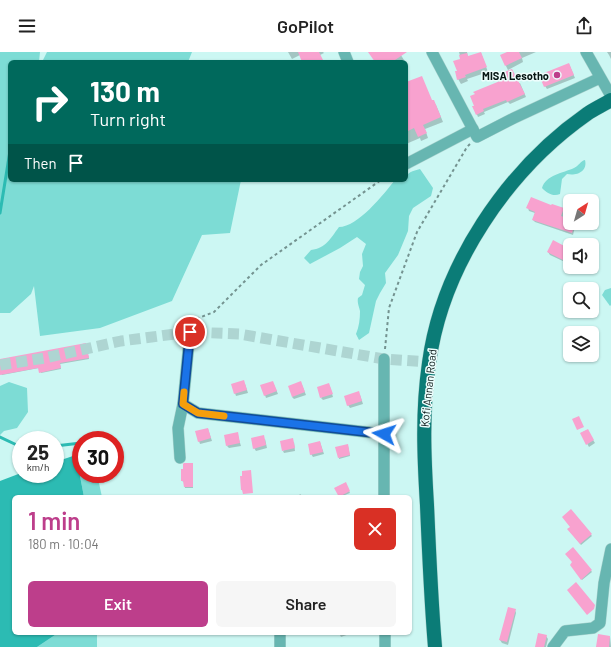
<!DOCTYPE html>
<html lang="en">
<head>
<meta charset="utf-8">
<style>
  :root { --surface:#fff; --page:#f6f6f6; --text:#222; --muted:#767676; --accent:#bd3e8b }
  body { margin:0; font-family:Barlow,sans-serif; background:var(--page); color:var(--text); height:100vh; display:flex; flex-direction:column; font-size:15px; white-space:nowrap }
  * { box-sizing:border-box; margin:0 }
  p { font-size:13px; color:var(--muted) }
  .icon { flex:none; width:22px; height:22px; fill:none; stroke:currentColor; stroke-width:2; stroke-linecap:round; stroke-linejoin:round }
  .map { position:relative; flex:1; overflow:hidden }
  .sheet { position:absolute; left:12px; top:443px; width:400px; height:140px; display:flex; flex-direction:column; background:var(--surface); border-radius:6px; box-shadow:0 1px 3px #0004 }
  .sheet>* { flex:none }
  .top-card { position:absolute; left:8px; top:8px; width:400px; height:122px; border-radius:6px; box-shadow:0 1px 3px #0004; background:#00695c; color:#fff; overflow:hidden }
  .needle { width:26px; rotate:37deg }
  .buttons { position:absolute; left:563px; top:142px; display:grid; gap:8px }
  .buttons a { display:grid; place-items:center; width:36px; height:36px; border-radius:6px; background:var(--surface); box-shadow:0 1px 3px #0004; font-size:20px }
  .speed { position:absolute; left:12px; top:379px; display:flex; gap:8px; font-size:20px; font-weight:700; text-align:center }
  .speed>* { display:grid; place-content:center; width:52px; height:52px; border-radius:50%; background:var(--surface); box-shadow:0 1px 3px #0004; line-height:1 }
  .speed small { font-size:10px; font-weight:400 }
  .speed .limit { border:6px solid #d22; background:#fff; color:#111 }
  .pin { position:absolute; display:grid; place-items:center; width:34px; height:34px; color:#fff; margin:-17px; border:2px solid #fff; border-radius:50%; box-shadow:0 1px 4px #0007 }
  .me { position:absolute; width:44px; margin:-22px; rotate:276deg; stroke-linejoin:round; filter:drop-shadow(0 0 3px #0008) }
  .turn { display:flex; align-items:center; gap:14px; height:84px; padding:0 16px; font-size:18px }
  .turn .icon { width:52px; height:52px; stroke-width:2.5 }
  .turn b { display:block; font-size:28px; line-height:34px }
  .then { display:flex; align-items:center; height:38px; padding:0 16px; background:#0003; gap:8px; font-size:15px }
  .round { display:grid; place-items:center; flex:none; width:42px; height:42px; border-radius:6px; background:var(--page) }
  .summary { display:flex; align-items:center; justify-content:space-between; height:68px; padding:0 16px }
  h1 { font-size:24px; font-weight:600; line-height:30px; color:var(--accent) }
  .action { display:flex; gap:8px; margin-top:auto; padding:8px 16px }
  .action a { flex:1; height:46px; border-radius:6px; background:var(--accent); color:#fff; font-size:16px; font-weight:600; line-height:46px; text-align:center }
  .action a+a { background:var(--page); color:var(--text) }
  header { display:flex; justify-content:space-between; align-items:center; height:52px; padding:0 16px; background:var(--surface); font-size:18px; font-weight:600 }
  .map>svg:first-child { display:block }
</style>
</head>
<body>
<header><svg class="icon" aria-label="menu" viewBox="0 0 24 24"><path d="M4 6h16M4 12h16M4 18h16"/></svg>GoPilot<svg class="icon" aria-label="share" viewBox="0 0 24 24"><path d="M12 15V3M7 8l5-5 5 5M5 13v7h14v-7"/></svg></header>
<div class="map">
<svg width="611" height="595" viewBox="0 0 611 595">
  <rect width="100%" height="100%" fill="#ccf7f3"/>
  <g fill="#7ddcd5">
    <polygon points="0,0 40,0 39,10 10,10 10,128 241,128 230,181 202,183 172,249 100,276 40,284 34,234 31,242 10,261 0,261"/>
    <polygon points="47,0 192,0 188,10 42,10"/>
    <path d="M 585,108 C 588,120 576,124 567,122 L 562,127 L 560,142 C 553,145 547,141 542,136 C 546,123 563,121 574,116 C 579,114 580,109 585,108 Z"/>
    <path d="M 420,117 L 433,136 L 431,144 L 413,156 L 409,164 L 408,179 L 398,203 L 385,221 L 386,231 L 380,241 L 376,249 L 369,281 L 359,288 L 356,282 C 359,275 360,267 360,259 C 359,254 357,251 358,246 L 362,243 L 365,233 L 359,227 L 360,220 L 363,214 L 362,202 L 366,192 L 357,185 L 340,196 L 310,212 L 304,206 L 311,198 C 326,196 330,187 339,175 C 358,175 383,143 395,128 L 406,128 C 406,120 413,119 420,117 Z"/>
    <polygon points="611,236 611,253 610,254 602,243 605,238"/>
    <polygon points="9,330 27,336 28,360 17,376 4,379 0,383 0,334"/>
    <polygon points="81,399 81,422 97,422 102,445 84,445 76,403"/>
    <polygon points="58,581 97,581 97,595 37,595"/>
  </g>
  <polygon fill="#2cbbb3" points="76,403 84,445 14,445 14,581 58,581 37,595 0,595 0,429 21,421 55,422 55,410"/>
  <g fill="#0003">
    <polygon points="288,0 323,0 324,1 320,3 323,10 303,10 300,3 292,7"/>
    <polygon points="369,0 399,0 404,8 401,10 372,10 375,8"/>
    <polygon points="459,0 467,0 468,5 481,1 488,20 467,27 468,29 461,32 458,27 458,19 461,7"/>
    <polygon points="509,0 536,0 522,6 523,10 508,18 506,14"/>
    <polygon points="607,0 611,0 611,7 609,3"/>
    <polygon points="569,12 575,26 547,37 545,34"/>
    <polygon points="406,31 432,49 436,53 443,70 425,77 428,86 421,89 420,86 406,92"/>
    <polygon points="520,31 526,45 510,52 508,50 484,60 485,62 478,65 474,55"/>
    <polygon points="552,154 563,156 565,159 563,165 570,168 570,171 576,171 573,183 535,170 533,168 535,161 529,159 528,156"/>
    <polygon points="570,198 570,205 567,211 550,203 548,200"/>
    <polygon points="86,292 89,307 60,312 61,317 41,321 39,316 2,323 1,322 0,308"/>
    <polygon points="245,332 248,341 236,344 235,341"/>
    <polygon points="274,333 278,342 266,346 265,343"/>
    <polygon points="302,333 306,343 294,347 292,345"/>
    <polygon points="330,335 333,345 323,348 321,346"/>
    <polygon points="360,343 363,352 350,356 348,353"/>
    <polygon points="208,377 212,389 200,392 199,389"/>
    <polygon points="587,378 595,391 589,395 581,381"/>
    <polygon points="237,381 241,394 229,396 227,394"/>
    <polygon points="265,387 267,396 256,399 254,396"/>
    <polygon points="294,390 295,399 284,401 283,399"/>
    <polygon points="320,390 324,402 313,405 311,402"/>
    <polygon points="348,394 350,404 339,407 339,406"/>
    <polygon points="193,413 193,436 185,436 184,430 182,429 182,418"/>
    <polygon points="346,432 350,441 340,445 336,436"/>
    <polygon points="300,442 304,445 298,445"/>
    <polygon points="571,459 592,484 581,493 569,478 571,475"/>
    <polygon points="573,496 592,520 582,528 572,514 574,511"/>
    <polygon points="515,558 516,561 508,593 502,591 500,588"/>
    <polygon points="339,581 352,581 341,585"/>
    <polygon points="546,584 548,587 546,595 536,595"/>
    <polygon points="610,585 611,595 598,595"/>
  </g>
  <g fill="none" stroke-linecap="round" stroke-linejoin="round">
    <g stroke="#2cbbb3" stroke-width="3">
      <polyline points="0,161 10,99"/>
      <polyline points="0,385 21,395"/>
      <polyline points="55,394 81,391"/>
      <polyline points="75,414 81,408"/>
    </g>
  </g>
  <g fill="#f8a2cf">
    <polygon points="298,0 319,0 324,10 302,10"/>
    <polygon points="368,0 407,0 392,10 375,10"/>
    <polygon points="481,0 487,15 465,23 466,25 457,28 455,19 457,19 453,9 460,7 459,3 467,1 468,4"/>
    <polygon points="507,0 519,0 522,6 505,14 500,3"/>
    <polygon points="569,11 574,23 544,35 539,23"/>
    <polygon points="512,17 525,42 507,50 506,48 483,57 484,59 476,63 472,54 474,54 470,44 475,42 473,40 500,29 497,23"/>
    <polygon points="422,24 432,48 434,48 441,65 423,73 427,81 418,85 414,76 406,80 406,30"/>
    <polygon points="531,145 551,153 552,152 564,156 561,164 570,167 570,171 575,171 572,181 532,168 535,160 526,156"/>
    <polygon points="553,188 570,197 570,200 565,209 547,200"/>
    <polygon points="86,291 89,306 60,311 61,316 39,321 38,316 0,323 0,307"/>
    <polygon points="244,328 247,338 234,342 231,332"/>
    <polygon points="273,329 277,339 264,344 260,333"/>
    <polygon points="301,329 305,340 292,345 288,334"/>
    <polygon points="329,331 333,342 320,346 317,335"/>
    <polygon points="359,339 362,349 347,354 344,344"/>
    <polygon points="579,364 584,375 577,378 572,367"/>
    <polygon points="208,376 211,386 198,390 195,379"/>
    <polygon points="588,377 594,388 586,393 580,381"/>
    <polygon points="238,380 240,391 226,394 224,383"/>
    <polygon points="264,383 266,393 253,397 251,386"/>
    <polygon points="293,386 295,396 282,399 280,389"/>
    <polygon points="320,389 323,400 310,403 308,392"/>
    <polygon points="348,392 350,403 338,406 335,395"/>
    <polygon points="184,411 193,411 193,435 184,435 183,429 181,429 181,417 183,417 183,412"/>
    <polygon points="251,418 253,441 243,442 242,438 241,438 240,424 242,424 242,419"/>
    <polygon points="346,430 350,439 339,445 334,436"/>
    <polygon points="571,457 592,482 580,492 567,477 570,475 562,465"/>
    <polygon points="573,495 592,518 581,528 570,513 572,510 565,502"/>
    <polygon points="576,530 595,553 594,557 587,563 567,538"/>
    <polygon points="508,555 516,557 507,590 499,588"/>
    <polygon points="538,581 547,583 544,595 535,595"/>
    <polygon points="598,582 610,584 609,595 596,595"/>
  </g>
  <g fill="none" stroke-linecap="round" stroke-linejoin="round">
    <polyline stroke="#aed5d2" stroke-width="11" stroke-dasharray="11 5.5" stroke-linecap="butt" points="0,313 45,306 121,289 190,280 239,282 384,307 429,310"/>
    <g stroke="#acd3cf" stroke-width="12">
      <g id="minor">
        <polyline points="344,0 348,10"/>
        <polyline points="432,0 477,85 514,66 600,26"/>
        <polyline points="586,0 611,44"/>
        <polyline points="406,112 473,77"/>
        <polyline points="384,307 384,445"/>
        <polyline points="183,352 198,361 384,382"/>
        <polyline points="180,406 178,376 183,352 190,280"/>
        <polyline points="280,581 280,595"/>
        <polyline points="385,581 385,595"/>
        <polyline points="553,595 565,579 593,576 600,571 604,531 611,497"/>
      </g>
    </g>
    <g stroke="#acd3cf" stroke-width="15">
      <path id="major" d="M 435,595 C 431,548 429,500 427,453 C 424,405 422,359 429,311 C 442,214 507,118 587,62 C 594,57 603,53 611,48"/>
    </g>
    <g stroke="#749390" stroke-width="2" stroke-dasharray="3 3" stroke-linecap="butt">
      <polyline points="194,272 196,267 214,260 261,213 381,128"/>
      <polyline points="385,297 389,256 417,180 467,95 471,91"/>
    </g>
    <use href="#minor" stroke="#67b6b1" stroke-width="11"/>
    <use href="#major" stroke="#0b7c77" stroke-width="14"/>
  </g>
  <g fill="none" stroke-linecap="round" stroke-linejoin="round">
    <g stroke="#114b97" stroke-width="10">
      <polyline id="route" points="190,280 183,352 198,361 384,382"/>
    </g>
    <use href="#route" stroke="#1a73e8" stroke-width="7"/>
    <polyline stroke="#f59e0b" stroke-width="7" points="184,340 183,352 198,361 224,364"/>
  </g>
  <circle fill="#bd3e8b" stroke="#edfefd" stroke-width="1.5" cx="557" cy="23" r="4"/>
  <g text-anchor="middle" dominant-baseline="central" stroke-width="3" stroke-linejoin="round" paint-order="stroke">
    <g font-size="11" font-weight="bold" fill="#061514" stroke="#edfefd" text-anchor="end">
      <text x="549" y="23">MISA Lesotho</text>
    </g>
    <g font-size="11" fill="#061514" stroke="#edfefd">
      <text transform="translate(428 336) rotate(-84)">Kofi Annan Road</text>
    </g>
  </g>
</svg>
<div class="buttons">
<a><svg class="needle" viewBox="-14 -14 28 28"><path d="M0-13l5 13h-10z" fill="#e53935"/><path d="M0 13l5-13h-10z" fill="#767676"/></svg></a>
<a><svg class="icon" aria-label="sound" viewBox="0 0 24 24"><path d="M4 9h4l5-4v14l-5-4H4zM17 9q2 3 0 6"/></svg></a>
<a><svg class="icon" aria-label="search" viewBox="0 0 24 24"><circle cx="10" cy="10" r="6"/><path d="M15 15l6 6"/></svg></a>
<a><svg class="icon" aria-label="layers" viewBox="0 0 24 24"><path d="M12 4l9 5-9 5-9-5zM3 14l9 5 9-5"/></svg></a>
</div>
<div class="speed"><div>25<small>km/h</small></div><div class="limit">30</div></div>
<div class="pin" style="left:190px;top:280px;background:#d93025"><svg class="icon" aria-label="arrive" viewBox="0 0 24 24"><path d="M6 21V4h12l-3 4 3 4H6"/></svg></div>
<svg class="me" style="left:384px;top:382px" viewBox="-20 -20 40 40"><path d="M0-17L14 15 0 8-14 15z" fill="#1a73e8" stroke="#fff" stroke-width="4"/></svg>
<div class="top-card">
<div class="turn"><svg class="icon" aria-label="right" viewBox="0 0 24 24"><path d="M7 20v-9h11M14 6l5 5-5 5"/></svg><div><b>130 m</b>Turn right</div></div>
<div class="then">Then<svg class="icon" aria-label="arrive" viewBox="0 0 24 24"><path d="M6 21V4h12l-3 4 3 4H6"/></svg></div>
</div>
<section class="sheet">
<div class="summary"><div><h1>1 min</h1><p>180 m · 10:04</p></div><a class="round" style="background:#d93025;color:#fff"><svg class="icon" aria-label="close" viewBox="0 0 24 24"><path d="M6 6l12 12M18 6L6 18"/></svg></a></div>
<div class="action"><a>Exit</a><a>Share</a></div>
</section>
</div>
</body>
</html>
